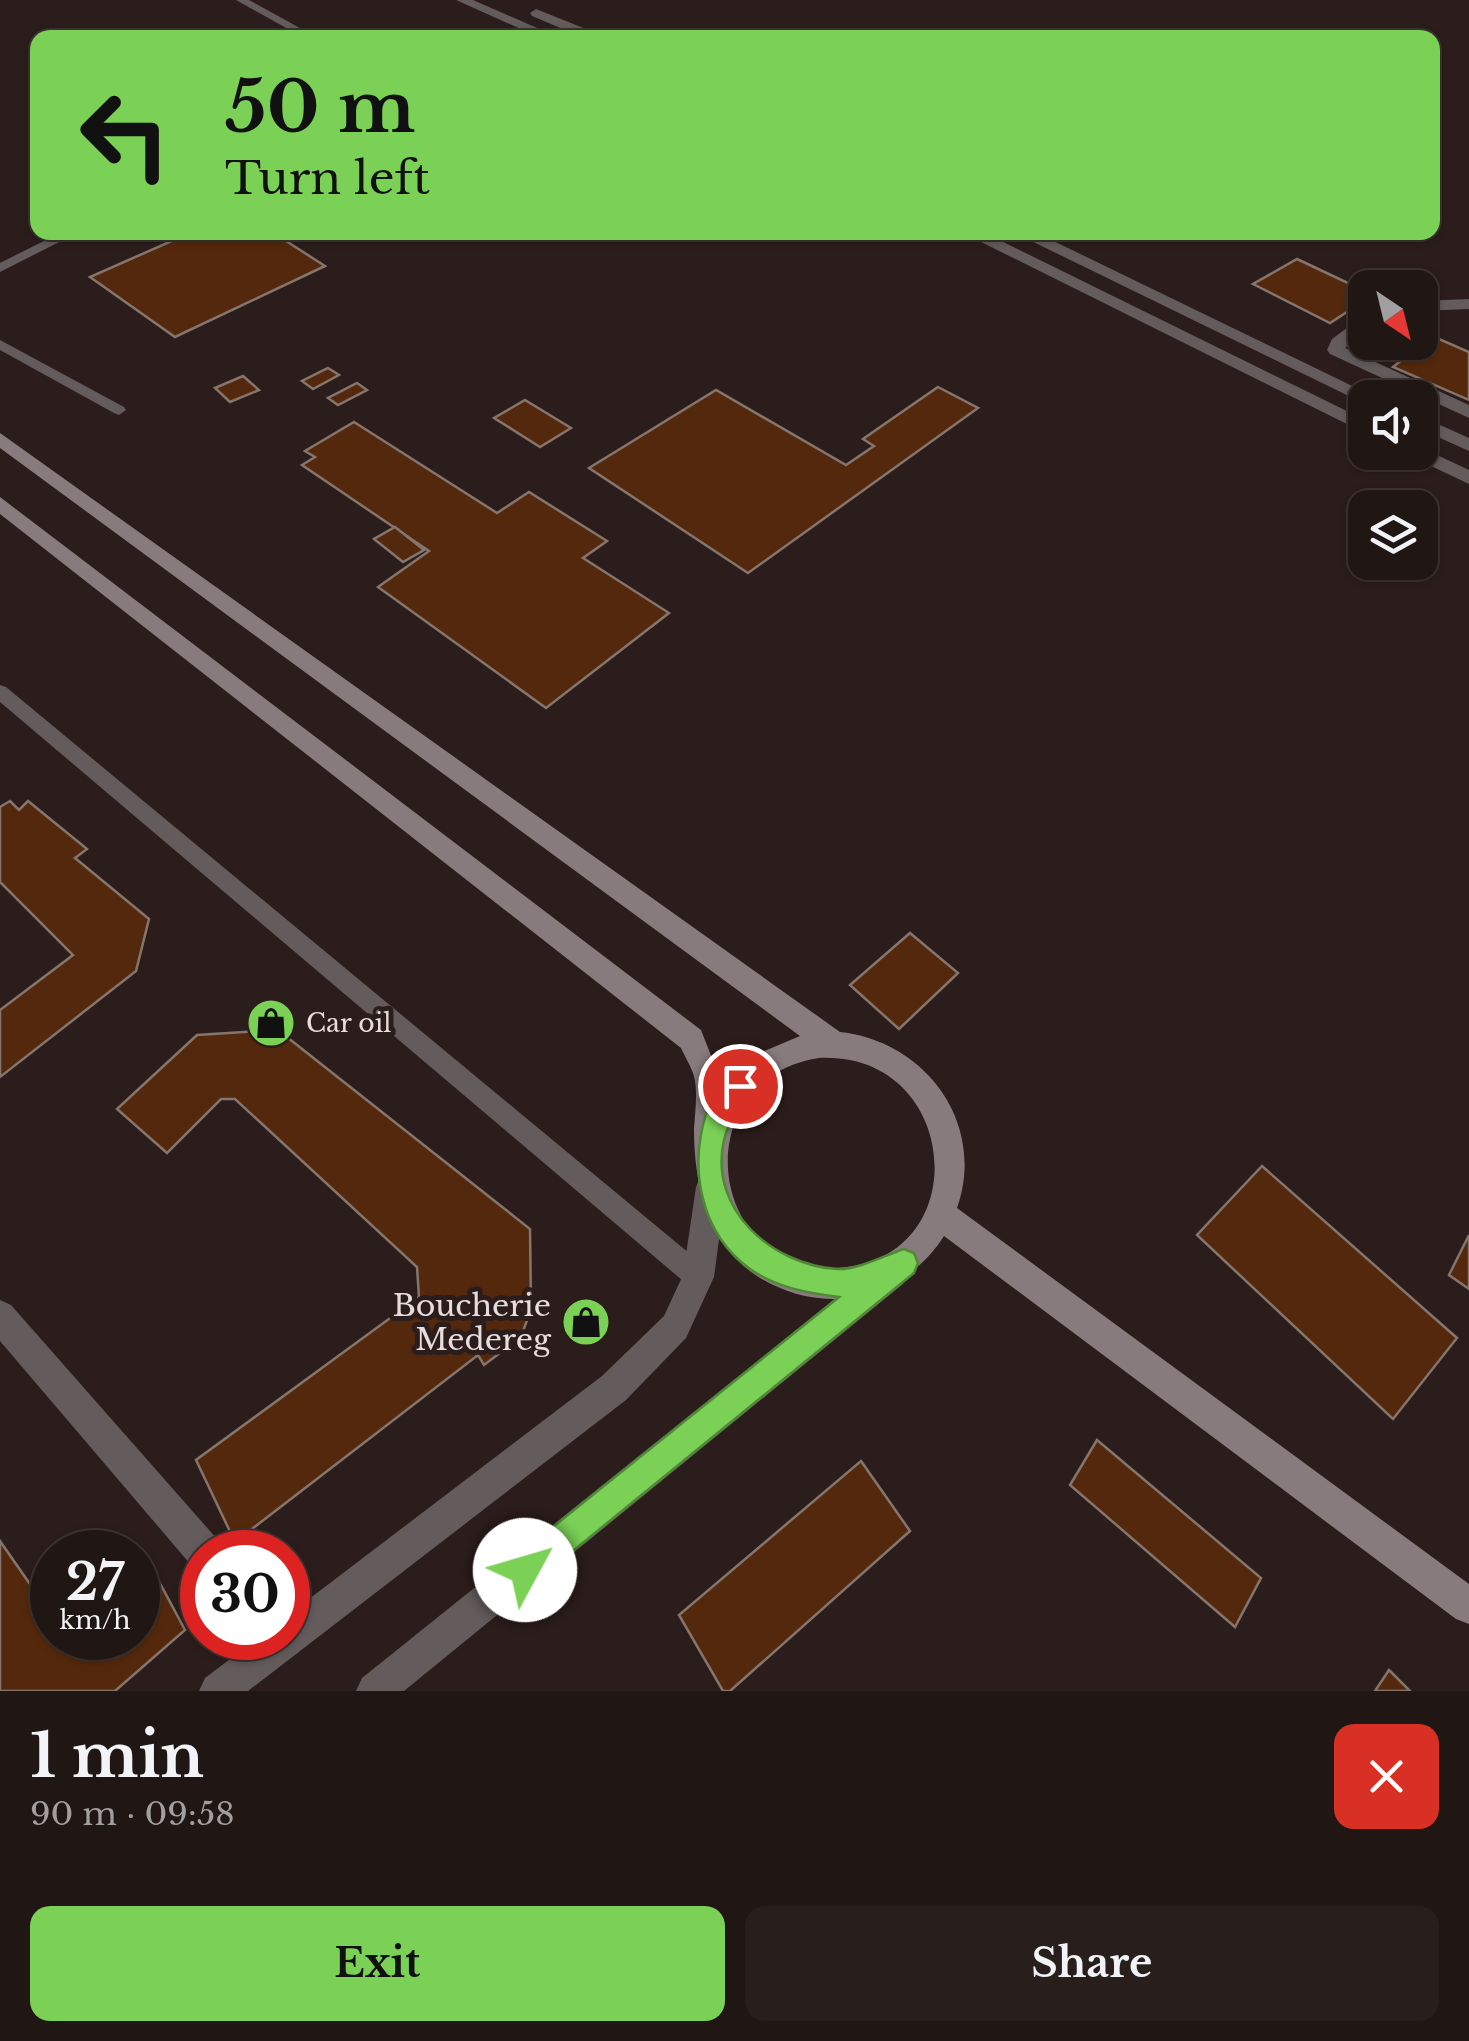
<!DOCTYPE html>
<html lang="en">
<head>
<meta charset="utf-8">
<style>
  :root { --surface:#201614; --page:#281f1d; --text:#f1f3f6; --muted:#a29fa0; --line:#3d3534; --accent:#7bd156 }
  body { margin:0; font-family:"Libre Baskerville",serif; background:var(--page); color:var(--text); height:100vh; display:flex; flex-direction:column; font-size:38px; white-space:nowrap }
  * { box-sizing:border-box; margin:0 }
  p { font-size:32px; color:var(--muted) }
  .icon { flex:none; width:55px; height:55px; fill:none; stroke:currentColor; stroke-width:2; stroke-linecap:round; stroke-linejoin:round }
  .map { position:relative; height:1691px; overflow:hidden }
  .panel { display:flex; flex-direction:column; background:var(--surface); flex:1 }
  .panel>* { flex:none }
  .guide { position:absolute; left:30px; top:30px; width:1410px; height:210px; border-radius:20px; box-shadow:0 2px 8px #0004,0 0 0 2px var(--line); background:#7bd156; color:#111; overflow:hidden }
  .needle { width:65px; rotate:145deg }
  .controls { position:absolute; left:1348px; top:270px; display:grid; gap:20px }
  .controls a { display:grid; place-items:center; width:90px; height:90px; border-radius:20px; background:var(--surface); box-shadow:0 2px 8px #0004,0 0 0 2px var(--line); font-size:50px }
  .speed { position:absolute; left:30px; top:1530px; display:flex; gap:20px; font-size:50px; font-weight:700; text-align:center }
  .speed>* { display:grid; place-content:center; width:130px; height:130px; border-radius:50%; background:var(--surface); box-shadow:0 2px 8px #0004,0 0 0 2px var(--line); line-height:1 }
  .speed small { font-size:25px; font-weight:400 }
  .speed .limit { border:15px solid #d22; background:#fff; color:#111 }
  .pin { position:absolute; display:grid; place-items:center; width:85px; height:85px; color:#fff; margin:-42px; border:5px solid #fff; border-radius:50%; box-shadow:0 2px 10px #0007 }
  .me { position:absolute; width:110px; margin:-55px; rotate:51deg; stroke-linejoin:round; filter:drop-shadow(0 0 8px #0008) }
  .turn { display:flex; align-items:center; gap:35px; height:210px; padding:0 30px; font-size:45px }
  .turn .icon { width:130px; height:130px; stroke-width:2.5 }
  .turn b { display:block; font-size:70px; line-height:85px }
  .round { display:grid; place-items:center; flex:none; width:105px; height:105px; border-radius:20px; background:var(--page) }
  .overview { display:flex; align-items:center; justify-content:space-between; height:170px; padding:0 30px }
  h1 { font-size:60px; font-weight:800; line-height:75px }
  .cta { display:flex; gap:20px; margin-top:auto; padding:20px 30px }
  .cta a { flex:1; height:115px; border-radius:20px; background:var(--accent); color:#111; font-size:40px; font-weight:800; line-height:115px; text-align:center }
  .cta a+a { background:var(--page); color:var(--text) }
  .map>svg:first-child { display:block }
</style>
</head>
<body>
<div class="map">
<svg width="1469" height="1691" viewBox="0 0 1469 1691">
  <rect width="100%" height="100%" fill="#2b1d1b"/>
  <g fill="#54280c" stroke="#85756d" stroke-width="2.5">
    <polygon points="192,232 272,232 325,266 175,337 90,277"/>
    <polygon points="1297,259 1365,291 1365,300 1330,323 1253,284"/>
    <polygon points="1432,336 1469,352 1469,400 1393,367"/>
    <polygon points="328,368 339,375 313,389 302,381"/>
    <polygon points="243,376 259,390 230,402 215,388"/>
    <polygon points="357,383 367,390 338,405 328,398"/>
    <polygon points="938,387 978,408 748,573 589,468 716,390 846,465 874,446 863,439"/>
    <polygon points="525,400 571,428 540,447 494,418"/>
    <polygon points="354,422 497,513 529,492 607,541 583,558 669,613 546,708 378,587 429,551 302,465 315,457 305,451"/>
    <polygon points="395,527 424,550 403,562 374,539"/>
    <polygon points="10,801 19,810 28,801 87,849 75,858 149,919 136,971 0,1077 0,1010 73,955 0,882 0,807"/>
    <polygon points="910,933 958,973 899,1029 850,985"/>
    <polygon points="278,1030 530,1229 531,1309 521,1337 484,1365 478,1355 235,1542 196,1460 419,1297 417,1267 235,1099 221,1099 167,1153 117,1109 197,1035"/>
    <polygon points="1262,1166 1457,1338 1393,1419 1197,1235"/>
    <polygon points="1469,1235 1469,1289 1449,1275"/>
    <polygon points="1097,1440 1261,1578 1235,1627 1070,1485"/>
    <polygon points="861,1461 910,1531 730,1691 723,1691 679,1615"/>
    <polygon points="0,1541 48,1610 52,1609 52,1638 138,1638 138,1570 148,1561 185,1630 115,1691 0,1691"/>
    <polygon points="1389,1670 1410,1691 1375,1691"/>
  </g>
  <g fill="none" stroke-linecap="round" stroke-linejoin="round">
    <g fill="#635b5c" fill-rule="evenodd">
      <polygon points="236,0 249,0 318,38 304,38"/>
      <polygon points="62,232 79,232 0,272 0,263"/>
      <polygon points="0,340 124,407 126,410 119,415 114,413 0,350"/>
      <polygon points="0,685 6,687 707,1268 711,1277 707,1286 698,1290 689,1286 0,702"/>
    </g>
    <g fill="#635b5c" fill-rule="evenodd">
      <polygon points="1469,299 1469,309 1420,311 1420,301"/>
      <polygon points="1365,315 1365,329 1345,348 1469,405 1469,418 1330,354 1327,350 1332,339"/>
      <polygon points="711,1172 722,1177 726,1187 714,1277 686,1338 626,1400 248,1691 199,1691 205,1678 258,1638 288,1638 288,1615 602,1376 664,1316 683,1275 696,1187 700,1177"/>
      <polygon points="892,1257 903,1262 908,1273 903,1284 404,1691 356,1691 362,1678 881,1262"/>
      <polygon points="0,1300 11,1305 217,1539 222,1552 202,1552 202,1569 191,1565 0,1341"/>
    </g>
    <g fill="#635b5c" fill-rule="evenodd">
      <polygon points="456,0 473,0 560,38 541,38"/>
      <polygon points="536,9 601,35 602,38 584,38 532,16 530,13"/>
      <polygon points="961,232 983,232 1365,420 1365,433"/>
      <polygon points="1013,232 1035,232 1377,398 1365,398 1365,403 1361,402"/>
      <polygon points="1420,416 1469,438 1469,451 1420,429"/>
      <polygon points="1420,447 1469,470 1469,484 1410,456 1408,452 1420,452"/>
    </g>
    <path fill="#887b7d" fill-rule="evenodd" d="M 0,433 L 840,1032 C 925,1041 987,1123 957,1208 L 1469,1584 L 1469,1624 L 1456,1619 L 944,1236 C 922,1272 880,1297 837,1299 C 809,1300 780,1291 757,1276 C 707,1244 694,1184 694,1129 C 695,1113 698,1091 694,1076 C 691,1066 685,1057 681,1048 L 0,514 L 0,497 L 701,1030 L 723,1086 L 755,1055 L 800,1036 L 0,448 ZM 819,1058 C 958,1051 977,1251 847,1267 C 707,1284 681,1079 819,1058 Z"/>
  </g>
  <path fill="#7bd156" stroke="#508838" stroke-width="2.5" d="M 740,1074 L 749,1077 L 752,1086 C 744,1106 729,1117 724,1140 C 708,1210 773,1265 837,1269 C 858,1270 885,1255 904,1249 L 914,1253 L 918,1263 L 914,1273 L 536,1581 L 525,1586 L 513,1581 L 509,1570 L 513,1559 L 839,1297 C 808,1293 777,1288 750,1269 C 700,1233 689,1169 706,1114 C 711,1097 723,1080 740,1074 Z"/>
  <defs>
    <g id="shop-disc" transform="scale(2.5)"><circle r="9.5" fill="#7bd156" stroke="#2b1d1b"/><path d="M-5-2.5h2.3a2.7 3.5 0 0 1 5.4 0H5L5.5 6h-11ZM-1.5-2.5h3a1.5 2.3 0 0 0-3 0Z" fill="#111"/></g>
  </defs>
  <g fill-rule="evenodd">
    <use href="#shop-disc" x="271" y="1023"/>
    <use href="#shop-disc" x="586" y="1322"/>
  </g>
  <g text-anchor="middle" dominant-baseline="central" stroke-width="10" stroke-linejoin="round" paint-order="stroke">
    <g font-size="25" fill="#e7dddc" stroke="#2b1d1b" text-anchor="start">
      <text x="306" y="1023">Car oil</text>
    </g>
    <g font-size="30" fill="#e7dddc" stroke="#2b1d1b" text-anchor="end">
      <text x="551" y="1305">Boucherie<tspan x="551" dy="34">Medereg</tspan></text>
    </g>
  </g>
</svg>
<div class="controls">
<a><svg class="needle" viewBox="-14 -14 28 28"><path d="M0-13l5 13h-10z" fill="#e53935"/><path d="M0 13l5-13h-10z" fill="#a29fa0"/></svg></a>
<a><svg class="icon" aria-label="sound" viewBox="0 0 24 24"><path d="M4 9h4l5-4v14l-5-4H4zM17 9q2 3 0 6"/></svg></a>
<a><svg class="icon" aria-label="layers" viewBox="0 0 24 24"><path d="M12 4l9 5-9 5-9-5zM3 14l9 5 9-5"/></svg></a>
</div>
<div class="speed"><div>27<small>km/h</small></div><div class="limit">30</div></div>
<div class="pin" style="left:740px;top:1086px;background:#d93025"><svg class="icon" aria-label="arrive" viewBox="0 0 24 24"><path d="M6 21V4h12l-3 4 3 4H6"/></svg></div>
<svg class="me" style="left:525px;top:1570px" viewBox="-20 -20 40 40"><circle r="19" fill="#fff"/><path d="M0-13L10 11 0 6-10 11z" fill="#7bd156"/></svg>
<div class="guide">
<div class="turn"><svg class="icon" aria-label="left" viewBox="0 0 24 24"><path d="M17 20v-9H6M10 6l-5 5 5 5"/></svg><div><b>50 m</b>Turn left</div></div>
</div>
</div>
<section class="panel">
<div class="overview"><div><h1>1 min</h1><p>90 m · 09:58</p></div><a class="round" style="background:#d93025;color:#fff"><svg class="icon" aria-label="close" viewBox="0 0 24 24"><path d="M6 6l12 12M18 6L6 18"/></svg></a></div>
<div class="cta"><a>Exit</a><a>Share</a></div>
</section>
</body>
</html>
